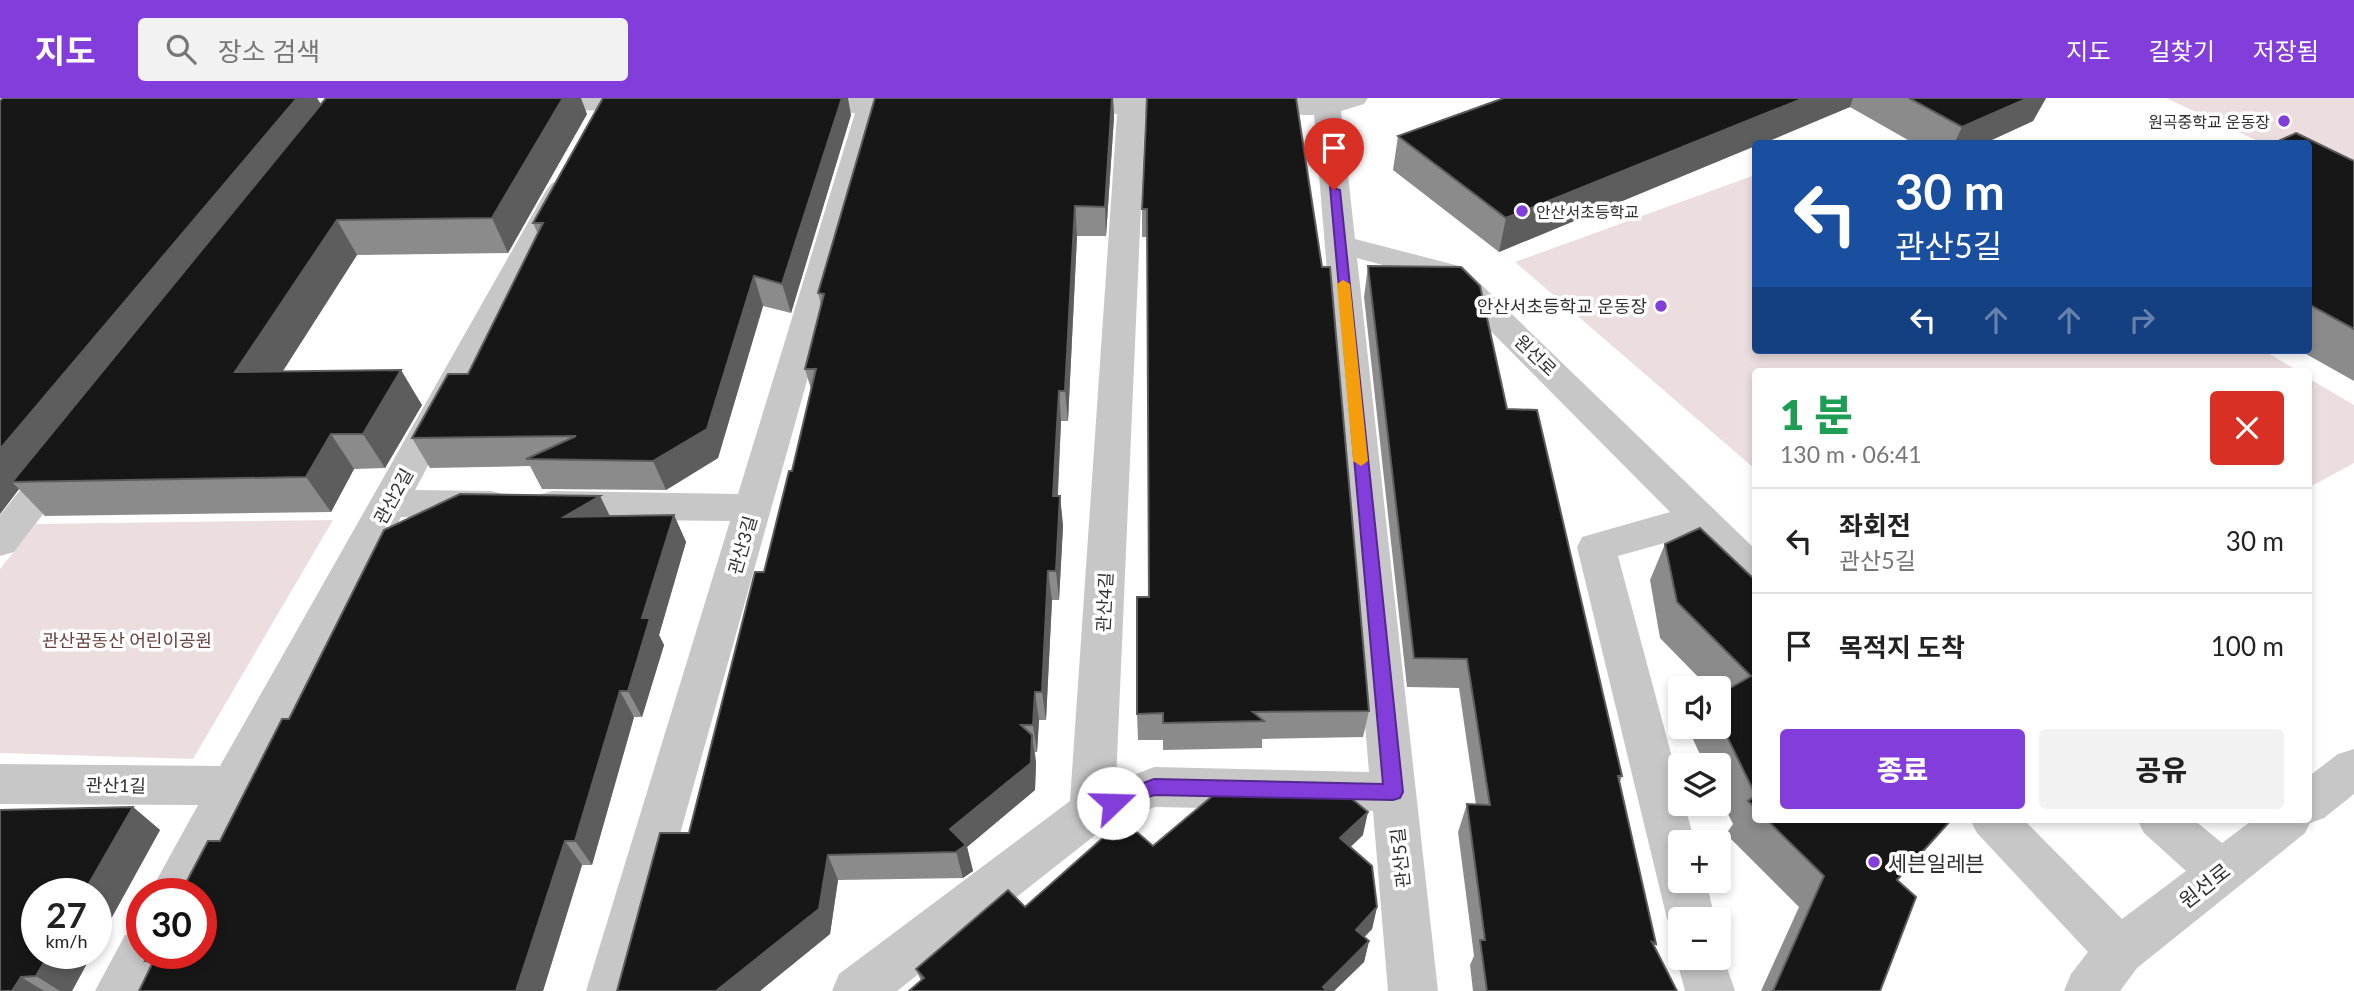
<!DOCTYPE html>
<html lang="ko">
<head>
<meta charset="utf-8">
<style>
  :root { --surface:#fff; --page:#f2f2f2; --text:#222; --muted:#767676; --line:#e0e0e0; --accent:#823ddb }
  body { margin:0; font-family:Lato,"Noto Sans KR",sans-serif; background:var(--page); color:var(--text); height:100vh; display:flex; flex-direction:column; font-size:26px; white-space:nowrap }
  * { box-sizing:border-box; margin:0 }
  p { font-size:23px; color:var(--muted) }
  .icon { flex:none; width:38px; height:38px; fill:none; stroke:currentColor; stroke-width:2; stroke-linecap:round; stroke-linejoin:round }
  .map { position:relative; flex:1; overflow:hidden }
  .sheet { position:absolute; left:1752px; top:270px; width:560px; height:455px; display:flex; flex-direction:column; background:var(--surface); border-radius:7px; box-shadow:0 4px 10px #0003 }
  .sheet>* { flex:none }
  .banner { position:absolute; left:1752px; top:42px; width:560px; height:214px; border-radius:7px; box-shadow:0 4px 10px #0003; background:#1a4fa0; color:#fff; overflow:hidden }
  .fabs { position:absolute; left:1668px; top:578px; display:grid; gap:14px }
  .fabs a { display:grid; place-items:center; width:63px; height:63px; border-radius:7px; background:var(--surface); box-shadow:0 4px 10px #0003; font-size:35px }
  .speed { position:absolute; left:21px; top:780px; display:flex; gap:14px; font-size:35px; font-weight:700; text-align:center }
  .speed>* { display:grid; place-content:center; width:91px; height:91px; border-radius:50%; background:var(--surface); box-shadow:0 4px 10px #0003; line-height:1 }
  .speed small { font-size:18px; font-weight:400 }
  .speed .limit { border:10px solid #d22; background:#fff; color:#111 }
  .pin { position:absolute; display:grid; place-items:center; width:60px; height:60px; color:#fff; margin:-72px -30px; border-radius:50% 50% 50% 0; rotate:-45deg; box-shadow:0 0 7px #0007 }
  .pin .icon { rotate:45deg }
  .me { position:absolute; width:77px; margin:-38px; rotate:69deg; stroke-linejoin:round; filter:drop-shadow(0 0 5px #0008) }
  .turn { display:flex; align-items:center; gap:24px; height:147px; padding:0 28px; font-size:32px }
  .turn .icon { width:91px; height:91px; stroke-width:2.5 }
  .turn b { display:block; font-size:49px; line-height:60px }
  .lanes { display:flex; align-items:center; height:66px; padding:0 28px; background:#0003; justify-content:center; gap:35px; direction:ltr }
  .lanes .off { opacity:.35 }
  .round { display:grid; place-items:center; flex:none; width:74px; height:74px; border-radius:7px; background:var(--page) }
  .overview { display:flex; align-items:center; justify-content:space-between; height:119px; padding:0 28px }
  h1 { font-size:42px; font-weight:800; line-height:52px; color:#1e9e55 }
  .primary-button { display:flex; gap:14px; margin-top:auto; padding:14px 28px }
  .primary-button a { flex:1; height:80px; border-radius:7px; background:var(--accent); color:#fff; font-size:28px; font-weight:800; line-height:80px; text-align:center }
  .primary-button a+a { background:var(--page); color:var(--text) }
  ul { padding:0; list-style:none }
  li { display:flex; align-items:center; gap:21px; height:105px; padding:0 28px; border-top:2px solid var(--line) }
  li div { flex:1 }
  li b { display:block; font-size:26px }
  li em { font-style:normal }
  header { display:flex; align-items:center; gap:42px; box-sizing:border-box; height:98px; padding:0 35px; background:var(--accent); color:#fff }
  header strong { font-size:33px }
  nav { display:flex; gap:38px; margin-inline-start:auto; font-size:24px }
  .search { width:490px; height:63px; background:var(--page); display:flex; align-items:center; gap:18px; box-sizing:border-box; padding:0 24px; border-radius:7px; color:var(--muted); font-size:26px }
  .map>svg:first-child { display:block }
</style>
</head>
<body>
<header>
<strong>지도</strong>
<div class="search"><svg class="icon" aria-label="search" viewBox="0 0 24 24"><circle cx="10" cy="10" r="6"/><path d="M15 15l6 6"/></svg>장소 검색</div>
<nav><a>지도</a><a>길찾기</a><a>저장됨</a></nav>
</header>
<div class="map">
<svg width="2354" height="893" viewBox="0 0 2354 893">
  <rect width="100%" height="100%" fill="#fff"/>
  <g fill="#ecdedf">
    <polygon points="2166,0 2354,0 2354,89 2308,46 2262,45"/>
    <polygon points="1755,77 1755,252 2263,252 2298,273 1755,273 1755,371 1515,164"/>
    <polygon points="2308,280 2354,307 2354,365 2308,390"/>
    <polygon points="333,422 193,661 0,655 0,471 36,426"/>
  </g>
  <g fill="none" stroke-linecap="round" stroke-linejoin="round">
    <g fill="#c7c7c7" fill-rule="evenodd">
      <polygon points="521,0 663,0 667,5 663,11 653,13 532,12 522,10 518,4"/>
      <polygon points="789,0 931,0 940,7 936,13 882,15 636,893 586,893 730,423 552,421 539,417 533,407 539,397 552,393 738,396 855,15 788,12 784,6"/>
      <path d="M 1055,0 L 1368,0 L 1364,6 L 1341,13 L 1355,141 L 1463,169 L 1755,451 L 1755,490 L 1741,486 L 1693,437 L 1618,458 L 1680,689 L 1680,705 L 1684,705 L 1695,744 L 1680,744 L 1680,782 L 1706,782 L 1715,821 L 1680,821 L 1680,839 L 1674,837 L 1667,821 L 1577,449 L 1582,439 L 1670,414 L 1441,183 L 1357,160 L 1438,893 L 1388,893 L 1373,713 L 1155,709 L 1108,727 L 897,893 L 832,893 L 839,876 L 1070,703 L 1117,16 L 1050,13 L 1046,7 ZM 1145,16 L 1314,17 L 1369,674 L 1154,669 L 1116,684 Z"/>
      <polygon points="562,82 572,85 577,91 415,392 492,393 505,397 511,407 505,417 492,421 401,419 198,796 149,796 198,707 0,706 0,666 220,668 547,91 552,85"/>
      <polygon points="64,350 77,354 82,363 77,372 14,454 0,458 0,417 51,354"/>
      <polygon points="2354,651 2354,696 2324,720 2310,725 2305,735 2137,870 2120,893 2064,893 2071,876 2088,854 1977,735 1970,721 2023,721 2122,821 2186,773 2144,735 2137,721 2193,721 2222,745 2254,721 2308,721 2308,679 2338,656"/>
      <polygon points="142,831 142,856 166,856 147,893 95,893 125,837"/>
      <polygon points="1718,843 1735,893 1685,893 1676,859 1680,851 1680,859 1718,859"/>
    </g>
  </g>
  <g fill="#8b8b8b">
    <polygon points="3,0 317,0 321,6 587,16 508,155 357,157 282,274 422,307 385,370 354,371 331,414 45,418 19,391 0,416"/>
    <polygon points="875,0 1113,0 1114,19 1106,138 1077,138 1068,323 1061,323 1058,398 1060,398 1063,428 1059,502 1052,502 1046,622 1039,622 1037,654 1035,654 1036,665 1035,692 967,749 973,773 963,780 838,782 830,836 760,893 617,893 689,735 764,474 792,373 811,291 805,271 821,207 818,195"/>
    <polygon points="1147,0 1369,613 1363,639 1262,641 1262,650 1163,652 1163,642 1138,642 1137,616 1149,499 1147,139 1142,139 1142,111"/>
    <polygon points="1504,0 2046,0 2033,23 1983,46 1915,46 1850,9 1755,46 1755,48 1499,154 1393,72 1398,38"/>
    <polygon points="851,17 791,215 763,208 718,360 666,392 542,391 530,368 430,370 412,340 468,276 538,136 533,125"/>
    <polygon points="2308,46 2354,63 2354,283 2299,252 2308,252"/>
    <polygon points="1368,168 1507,311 1622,678 1620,684 1656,846 1654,848 1677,893 1473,893 1470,867 1474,858 1458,734 1467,706 1476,707 1459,590 1407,589 1364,199"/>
    <polygon points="600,398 610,418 674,417 686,444 659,537 664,547 642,619 634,619 592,767 582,767 543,893 139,893 152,867 145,863 220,743 289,621"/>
    <polygon points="1665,446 1755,482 1755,721 1952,721 1897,782 1880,893 1761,893 1799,809 1726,736 1733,726 1718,696 1718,667 1705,667 1691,637 1696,628 1718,628 1718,590 1709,590 1660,540 1650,482"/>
    <polygon points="133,709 160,732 96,848 96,796 37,856 92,856 72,893 0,893"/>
    <polygon points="1363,737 1350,749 1377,809 1372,831 1364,839 1369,843 1364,864 1334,893 909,893 921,883 916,871 1025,809 1153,748"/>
  </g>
  <g fill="#5d5d5d">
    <polygon points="297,0 317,0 325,14 12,384 19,391 0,416 0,351"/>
    <polygon points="563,0 581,0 587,16 508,155 492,120"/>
    <polygon points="842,0 848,0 851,17 791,215 782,186"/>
    <polygon points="1112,0 1113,0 1114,19 1106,138 1105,109"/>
    <polygon points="1804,0 1853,0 1850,9 1762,46 1755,46 1755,48 1499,154 1506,120"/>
    <polygon points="2028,0 2046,0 2033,23 1983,46 1954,46 1962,29"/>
    <polygon points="1075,108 1077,138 1068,323 1065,293"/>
    <polygon points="337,122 357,157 260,309 235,274"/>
    <polygon points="754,178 763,208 718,360 666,392 653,363"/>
    <polygon points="401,272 422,307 385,370 363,336"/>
    <polygon points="1059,293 1061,323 1056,428 1053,398"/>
    <polygon points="331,336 354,371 331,414 306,379"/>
    <polygon points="600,398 613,425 564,419"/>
    <polygon points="1060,398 1063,428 1059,502 1056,473"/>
    <polygon points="674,417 686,444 659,537 664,547 642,619 628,593 642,520"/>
    <polygon points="1048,473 1052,502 1046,622 1042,594"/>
    <polygon points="620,593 634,619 592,767 575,743"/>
    <polygon points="1035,594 1039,622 1037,654 1033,627"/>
    <polygon points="1032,637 1036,665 1035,692 967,749 973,773 963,780 950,731"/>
    <polygon points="133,709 160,732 96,848 96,796 83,796"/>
    <polygon points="1368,714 1363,737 1336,763 1340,740"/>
    <polygon points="565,743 582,767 543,893 516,893"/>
    <polygon points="828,757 838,782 830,836 760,893 716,893"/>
    <polygon points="1377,809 1372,831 1351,853 1356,832"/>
    <polygon points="1369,843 1364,864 1334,893 1322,893 1323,889"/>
    <polygon points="49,856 92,856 72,893 60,893 36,878"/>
    <polygon points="21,879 44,893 12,893"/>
  </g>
  <g fill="#171717" stroke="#5d5d5d" stroke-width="2">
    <polygon points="3,0 297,0 0,351 0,3"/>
    <polygon points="326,0 563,0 492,120 337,122 235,274 401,272 363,336 331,336 306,379 12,384"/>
    <polygon points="603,0 842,0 782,186 754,178 707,331 653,363 526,361 576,338 412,340 448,276 468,276 543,125 533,125"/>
    <polygon points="875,0 1112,0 1105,109 1075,108 1065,293 1059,293 1053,398 1060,398 1056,473 1048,473 1042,594 1035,594 1033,627 1021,627 1032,637 1031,665 950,731 966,747 956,754 828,757 819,811 716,893 617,893 660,735 689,735 755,474 764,474 789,373 792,373 816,271 805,271 824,196 818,195"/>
    <polygon points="1147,0 1296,0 1322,169 1330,169 1369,613 1253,614 1264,623 1163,625 1163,615 1137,616 1137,499 1149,499 1147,111 1142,111"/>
    <polygon points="1504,0 1804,0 1506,120 1398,38"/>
    <polygon points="1909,0 2028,0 1962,29"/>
    <polygon points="2296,35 2354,63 2354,231 2308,206 2308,46 2272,46"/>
    <polygon points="1368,168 1461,169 1480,188 1507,311 1537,312 1622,678 1618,678 1656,846 1652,844 1677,893 1487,893 1480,842 1485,842 1467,706 1490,707 1467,561 1414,560"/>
    <polygon points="460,396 600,398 564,419 674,417 642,520 650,520 628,593 620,593 575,743 565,743 516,893 139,893 154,862 145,863 149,856 201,856 201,796 180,796 208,743 220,743 282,621 289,621 384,432"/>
    <polygon points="1700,430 1755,482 1755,696 1718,620 1718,597 1751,578 1677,504 1665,446"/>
    <polygon points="1222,690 1341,692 1368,714 1340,740 1372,768 1377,809 1356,832 1369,843 1323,889 1327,893 909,893 924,880 916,871 1008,792 1025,809 1123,722 1153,748"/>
    <polygon points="1755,698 1755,710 1748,703"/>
    <polygon points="133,709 83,796 37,796 37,856 49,856 36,878 21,879 12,893 0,893 0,712"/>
    <polygon points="1766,721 1952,721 1897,782 1916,799 1880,893 1773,893 1824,778"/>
  </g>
  <polygon fill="#823ddb" stroke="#54288e" stroke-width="2" points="1330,89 1340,92 1403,694 1400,700 1393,702 1154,697 1113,713 1106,711 1103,705 1106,699 1154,681 1383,686"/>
  <polygon fill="#f59e0b" points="1343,182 1350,186 1368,363 1361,368 1353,363 1337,186"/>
  <g fill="#823ddb" stroke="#fff" stroke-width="2.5">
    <circle cx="2284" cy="23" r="7"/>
    <circle cx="1522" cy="113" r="7"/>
    <circle cx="1661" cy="208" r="7"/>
    <circle cx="1874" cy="764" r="7"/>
  </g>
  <g text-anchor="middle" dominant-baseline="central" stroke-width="7" stroke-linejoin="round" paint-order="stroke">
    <g font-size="16" fill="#303030" stroke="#fff" text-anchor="end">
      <text x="2270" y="23">원곡중학교 운동장</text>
      <text x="1536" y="113" text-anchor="start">안산서초등학교</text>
    </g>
    <g font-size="18" fill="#303030" stroke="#fff" text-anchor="end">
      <text x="1647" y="208">안산서초등학교 운동장</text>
    </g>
    <g font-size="18" fill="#303030" stroke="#fff">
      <text transform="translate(1536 257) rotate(44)">원선로</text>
      <text transform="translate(393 398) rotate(-61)">관산2길</text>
      <text transform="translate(742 447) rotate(-74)">관산3길</text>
      <text transform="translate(1104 504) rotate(-87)">관산4길</text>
      <text transform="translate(116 687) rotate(1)">관산1길</text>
      <text transform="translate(1400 760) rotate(-96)">관산5길</text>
    </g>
    <g font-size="18" fill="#69413f" stroke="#fff">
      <text x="127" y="542">관산꿈동산 어린이공원</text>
    </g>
    <g font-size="21" fill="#303030" stroke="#fff" text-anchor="start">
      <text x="1888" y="764">세븐일레븐</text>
    </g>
    <g font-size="21" fill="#303030" stroke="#fff">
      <text transform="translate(2204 787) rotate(-38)">원선로</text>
    </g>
  </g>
</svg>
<div class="fabs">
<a><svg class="icon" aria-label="sound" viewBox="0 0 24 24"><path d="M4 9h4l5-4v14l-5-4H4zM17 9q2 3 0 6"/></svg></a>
<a><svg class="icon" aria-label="layers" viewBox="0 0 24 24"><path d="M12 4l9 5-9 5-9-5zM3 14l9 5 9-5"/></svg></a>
<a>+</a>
<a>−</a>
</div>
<div class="speed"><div>27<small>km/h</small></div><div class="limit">30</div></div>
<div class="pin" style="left:1334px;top:92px;background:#d93025"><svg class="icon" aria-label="arrive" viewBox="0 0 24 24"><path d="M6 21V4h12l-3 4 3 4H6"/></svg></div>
<svg class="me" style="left:1113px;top:705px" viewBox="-20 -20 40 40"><circle r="19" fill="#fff"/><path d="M0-13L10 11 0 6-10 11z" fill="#823ddb"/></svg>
<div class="banner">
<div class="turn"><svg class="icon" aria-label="left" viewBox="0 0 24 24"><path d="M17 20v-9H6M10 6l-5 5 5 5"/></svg><div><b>30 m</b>관산5길</div></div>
<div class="lanes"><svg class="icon" aria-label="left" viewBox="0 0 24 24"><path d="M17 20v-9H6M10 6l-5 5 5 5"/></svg><svg class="icon off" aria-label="ahead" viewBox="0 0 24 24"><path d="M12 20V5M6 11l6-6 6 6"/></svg><svg class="icon off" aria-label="ahead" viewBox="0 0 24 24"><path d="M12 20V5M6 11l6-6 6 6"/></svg><svg class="icon off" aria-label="right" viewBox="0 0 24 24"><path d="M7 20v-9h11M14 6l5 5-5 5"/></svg></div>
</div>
<section class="sheet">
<div class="overview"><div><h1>1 분</h1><p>130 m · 06:41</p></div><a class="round" style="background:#d93025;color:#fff"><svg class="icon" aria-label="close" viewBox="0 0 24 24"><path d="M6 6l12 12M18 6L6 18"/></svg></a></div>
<ul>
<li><svg class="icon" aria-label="left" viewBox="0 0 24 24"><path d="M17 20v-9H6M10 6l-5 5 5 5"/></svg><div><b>좌회전</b><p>관산5길</p></div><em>30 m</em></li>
<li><svg class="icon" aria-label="arrive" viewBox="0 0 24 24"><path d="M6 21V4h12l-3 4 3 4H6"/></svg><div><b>목적지 도착</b></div><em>100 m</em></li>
</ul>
<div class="primary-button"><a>종료</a><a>공유</a></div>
</section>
</div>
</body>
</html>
